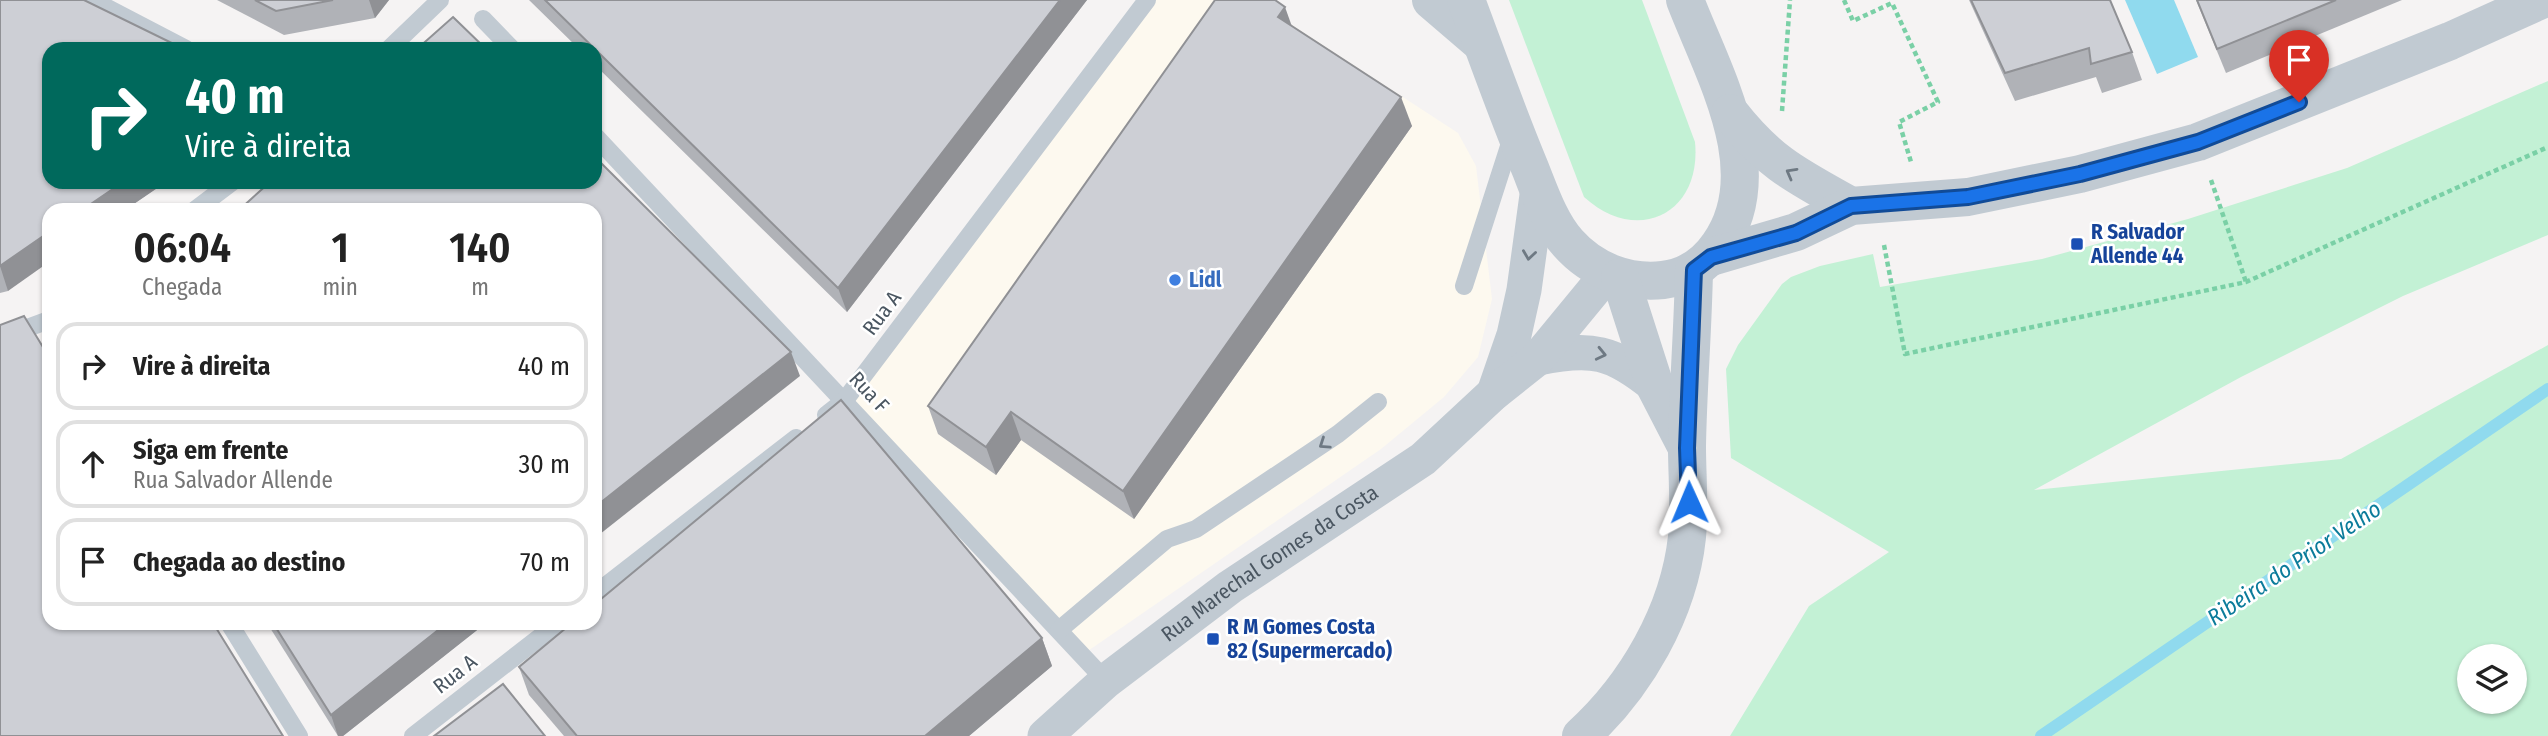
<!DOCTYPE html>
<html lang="pt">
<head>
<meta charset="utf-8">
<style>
  :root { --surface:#fff; --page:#f2f2f2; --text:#222; --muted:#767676; --line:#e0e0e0 }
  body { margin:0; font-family:"Fira Sans Condensed",sans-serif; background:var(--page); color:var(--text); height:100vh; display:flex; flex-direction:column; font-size:26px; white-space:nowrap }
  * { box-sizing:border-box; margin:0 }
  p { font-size:23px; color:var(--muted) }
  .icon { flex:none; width:38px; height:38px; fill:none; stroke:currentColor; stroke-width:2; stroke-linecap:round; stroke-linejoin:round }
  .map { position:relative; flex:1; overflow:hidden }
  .drawer { position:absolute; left:42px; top:203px; width:560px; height:427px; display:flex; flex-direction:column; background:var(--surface); border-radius:21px; box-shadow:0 2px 5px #0004 }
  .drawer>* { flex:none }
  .banner { position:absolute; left:42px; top:42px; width:560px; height:147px; border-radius:21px; box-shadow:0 2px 5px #0004; background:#00695c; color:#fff; overflow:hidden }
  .buttons { position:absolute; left:2457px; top:644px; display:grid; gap:14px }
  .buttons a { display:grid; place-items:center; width:70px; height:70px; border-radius:50%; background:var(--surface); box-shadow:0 2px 5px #0004; font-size:35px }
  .pin { position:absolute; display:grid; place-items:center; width:60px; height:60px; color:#fff; margin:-72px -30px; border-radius:50% 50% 50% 0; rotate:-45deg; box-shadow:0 0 7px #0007 }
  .pin .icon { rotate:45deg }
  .me { position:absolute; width:77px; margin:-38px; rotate:359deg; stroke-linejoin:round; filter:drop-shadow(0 0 5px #0008) }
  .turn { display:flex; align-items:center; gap:24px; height:147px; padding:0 28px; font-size:32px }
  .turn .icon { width:91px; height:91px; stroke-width:2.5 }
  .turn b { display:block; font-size:49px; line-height:60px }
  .eta { display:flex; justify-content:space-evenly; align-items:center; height:119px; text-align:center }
  .eta b { font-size:42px; font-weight:600; line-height:49px }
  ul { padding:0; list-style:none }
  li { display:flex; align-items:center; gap:21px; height:88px; margin:0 14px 10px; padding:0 14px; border:4px solid var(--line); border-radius:21px }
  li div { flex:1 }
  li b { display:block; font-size:26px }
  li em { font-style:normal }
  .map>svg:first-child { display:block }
</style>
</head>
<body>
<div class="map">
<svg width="2548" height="736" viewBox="0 0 2548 736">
  <rect width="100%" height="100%" fill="#f5f3f3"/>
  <polygon fill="#fdf9ef" points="1147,0 1254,0 1458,133 1476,166 1492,299 1478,357 1444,397 1381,449 1082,655 845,400"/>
  <g fill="#c3f1d5" fill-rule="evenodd">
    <path d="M 1509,0 L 1642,0 L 1695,142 C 1702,213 1638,246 1584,197 Z"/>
    <path d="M 2548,81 L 2548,235 L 2403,296 L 2241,377 L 2034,490 L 2341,459 L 2548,345 L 2548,736 L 1730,736 L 1809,606 L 1889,552 L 1731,458 L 1726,369 L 1738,345 L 1782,284 L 1791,277 L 1820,266 L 1873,254 L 1880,287 L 2042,259 L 2188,219 L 2347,168 ZM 2515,656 L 2515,702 L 2469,702 L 2469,656 Z"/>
  </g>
  <polygon fill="#90daee" points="2125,0 2174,0 2198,57 2157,74"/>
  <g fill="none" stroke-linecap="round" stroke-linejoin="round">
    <polyline stroke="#90daee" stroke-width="12" points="2041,736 2548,389"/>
    <g stroke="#7ad0a6" stroke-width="4.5" stroke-dasharray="5 3.5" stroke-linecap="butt">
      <polyline points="1844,0 1853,21 1892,3 1938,102 1899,122 1911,162"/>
      <polyline points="1782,111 1790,0"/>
      <polyline points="2211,180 2246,282"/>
      <polyline points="1884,245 1905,354 2246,282 2548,147"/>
    </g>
    <g stroke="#c1cad2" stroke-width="18">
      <polyline points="92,0 186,49"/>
      <polyline points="483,19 512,49"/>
      <polyline points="389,49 440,0"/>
      <polyline points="595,136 1106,681"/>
      <polyline points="195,210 232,182"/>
      <polyline points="1464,286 1512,137"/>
      <polyline points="0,338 49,320"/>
      <polyline points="826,415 845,400 1147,0"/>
      <polyline points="595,594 796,438"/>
      <polyline points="229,623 299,736"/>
      <polyline points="1059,630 1167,539 1196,529 1338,434 1378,402"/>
      <polyline points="413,736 558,623"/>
    </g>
    <g stroke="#c1cad2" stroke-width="35">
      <path d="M 1538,358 C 1592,347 1612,351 1655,386"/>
      <polyline points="1494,393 1514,335 1524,290 1538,188"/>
      <path id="s1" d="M 1045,736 L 1106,681 L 1230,587 L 1423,459 L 1494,393 L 1538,358 L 1608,273"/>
    </g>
    <g stroke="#c1cad2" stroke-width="38">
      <polyline points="1431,0 1480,42"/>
      <path d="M 1466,0 C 1487,56 1507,113 1530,168 C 1540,193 1550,223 1568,243 C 1592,270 1627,284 1663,280 C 1687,277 1706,264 1719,245 C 1771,172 1713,73 1685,0"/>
      <path d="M 1730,113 C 1769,163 1797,176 1851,206"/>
      <polyline points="1711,257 1796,232 1851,206 1968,197 2080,174 2198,142 2450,41 2541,0"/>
      <polyline points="1620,277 1655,386 1686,446"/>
      <path d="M 1581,736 C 1636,686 1679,612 1687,537 C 1690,506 1687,477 1687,446 C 1688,387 1693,329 1694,270"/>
    </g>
  </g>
  <g fill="#b0b2b7">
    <polygon points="0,0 49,182 166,182 125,210 49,210 8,291 0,293"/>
    <polygon points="217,0 389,0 375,18 284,35"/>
    <polygon points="529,0 1087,0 847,312 595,65 595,49 579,49"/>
    <polygon points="1969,0 2110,0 2132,52 2142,80 2102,93 2096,77 2015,101"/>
    <polygon points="2196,0 2402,0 2226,73"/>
    <polygon points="1291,25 1412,126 1134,519 1021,440 996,475 938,434 928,406"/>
    <polygon points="267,623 486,623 343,736 338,736"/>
    <polygon points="1042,638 1052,666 969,736 564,736 529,695 519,667"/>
  </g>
  <g fill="#909195">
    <polygon points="369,0 389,0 375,18"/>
    <polygon points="1060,0 1087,0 847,312 838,288"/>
    <polygon points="1285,7 1295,35 1278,17"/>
    <polygon points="1401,97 1412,126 1134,519 1123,491"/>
    <polygon points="123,182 166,182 125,210 82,210"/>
    <polygon points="49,232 49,262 8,291 0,266"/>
    <polygon points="791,352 800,376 595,538 595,507"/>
    <polygon points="1011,412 1021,440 996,475 986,447"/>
    <polygon points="447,623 486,623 343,736 338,736 331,715"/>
    <polygon points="1042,638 1052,666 969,736 925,736"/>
  </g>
  <g fill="#cdcfd5" stroke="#909195" stroke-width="2">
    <polygon points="0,0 84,0 184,49 49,49 49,182 123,182 82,210 49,210 49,232 0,266"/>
    <polygon points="255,0 333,0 276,11"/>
    <polygon points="545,0 1060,0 838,288"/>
    <polygon points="1215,0 1275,0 1285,7 1278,17 1401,97 1123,491 1011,412 986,447 928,406"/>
    <polygon points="1971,0 2110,0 2132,52 2091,64 2089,48 2005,73"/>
    <polygon points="2197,0 2336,0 2217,49"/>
    <polygon points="453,17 486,49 417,49"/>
    <polygon points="595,157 791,352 595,507 595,210 239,210 270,182 595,182"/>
    <polygon points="24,316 49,357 49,623 213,623 283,736 0,736 0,325"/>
    <polygon points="841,400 1042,638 925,736 577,736 519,667 572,623 595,623 595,604"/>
    <polygon points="273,623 447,623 331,715"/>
    <polygon points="503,684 545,736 434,736"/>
  </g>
  <defs><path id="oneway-chevron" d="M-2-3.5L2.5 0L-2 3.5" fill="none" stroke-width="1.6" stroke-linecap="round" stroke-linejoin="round" transform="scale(1.75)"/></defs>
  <g stroke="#6e7983">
    <use href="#oneway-chevron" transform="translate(1791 173) rotate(-151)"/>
    <use href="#oneway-chevron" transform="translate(1529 255) rotate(98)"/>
    <use href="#oneway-chevron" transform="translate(1601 354) rotate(13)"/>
    <use href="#oneway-chevron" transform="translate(1324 444) rotate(146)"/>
  </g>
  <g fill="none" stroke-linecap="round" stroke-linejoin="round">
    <g stroke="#114b97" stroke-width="18">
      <polyline id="route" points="1689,502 1687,448 1694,270 1711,257 1796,233 1851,206 1968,197 2080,174 2198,142 2299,102"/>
    </g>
    <use href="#route" stroke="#1a73e8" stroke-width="12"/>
  </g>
  <g fill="#1a4fb4" stroke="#fff" stroke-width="2.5">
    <rect x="2070" y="237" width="14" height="14" rx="3.5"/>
    <rect x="1206" y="632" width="14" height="14" rx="3.5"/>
  </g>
  <circle fill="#3f7fe0" stroke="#fff" stroke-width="2.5" cx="1175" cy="280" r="7"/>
  <g text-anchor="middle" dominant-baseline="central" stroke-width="5" stroke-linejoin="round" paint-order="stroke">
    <g font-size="21" font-weight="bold" fill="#164399" stroke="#fff" text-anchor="start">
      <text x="2091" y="232">R Salvador<tspan x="2091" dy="24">Allende 44</tspan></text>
      <text x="1227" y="627">R M Gomes Costa<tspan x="1227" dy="24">82 (Supermercado)</tspan></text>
    </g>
    <g font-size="21" font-weight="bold" fill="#366cbe" stroke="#fff" text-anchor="start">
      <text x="1189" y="280">Lidl</text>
    </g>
    <g font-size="21" fill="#4a5661" stroke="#fff">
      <text transform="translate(882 313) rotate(-53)">Rua A</text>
      <text transform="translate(869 392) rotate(47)">Rua F</text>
      <text stroke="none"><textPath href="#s1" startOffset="284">Rua Marechal Gomes da Costa</textPath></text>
      <text transform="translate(455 674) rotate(-38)">Rua A</text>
    </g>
    <g font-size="23" font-style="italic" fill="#0c7c9b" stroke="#fff">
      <text transform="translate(2294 563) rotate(-34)">Ribeira do Prior Velho</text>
    </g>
  </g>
</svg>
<div class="buttons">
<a><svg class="icon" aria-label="layers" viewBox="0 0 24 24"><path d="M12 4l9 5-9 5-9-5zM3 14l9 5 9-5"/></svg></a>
</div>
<div class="pin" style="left:2299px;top:102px;background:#d93025"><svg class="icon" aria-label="arrive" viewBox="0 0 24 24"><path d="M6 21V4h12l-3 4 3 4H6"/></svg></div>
<svg class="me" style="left:1689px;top:502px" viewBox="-20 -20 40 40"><path d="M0-17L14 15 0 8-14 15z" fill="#1a73e8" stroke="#fff" stroke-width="4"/></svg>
<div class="banner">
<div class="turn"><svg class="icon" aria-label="right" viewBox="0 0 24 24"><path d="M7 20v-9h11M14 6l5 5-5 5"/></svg><div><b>40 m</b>Vire à direita</div></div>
</div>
<section class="drawer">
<div class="eta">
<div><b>06:04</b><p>Chegada</p></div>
<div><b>1</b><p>min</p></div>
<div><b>140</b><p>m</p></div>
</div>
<ul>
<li><svg class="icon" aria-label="right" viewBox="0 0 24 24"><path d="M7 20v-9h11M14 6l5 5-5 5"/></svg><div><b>Vire à direita</b></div><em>40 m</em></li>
<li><svg class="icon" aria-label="ahead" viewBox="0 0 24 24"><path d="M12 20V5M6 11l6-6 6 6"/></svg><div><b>Siga em frente</b><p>Rua Salvador Allende</p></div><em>30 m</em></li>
<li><svg class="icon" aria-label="arrive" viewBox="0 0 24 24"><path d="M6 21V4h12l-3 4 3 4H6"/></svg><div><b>Chegada ao destino</b></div><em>70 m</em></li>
</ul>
</section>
</div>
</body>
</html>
